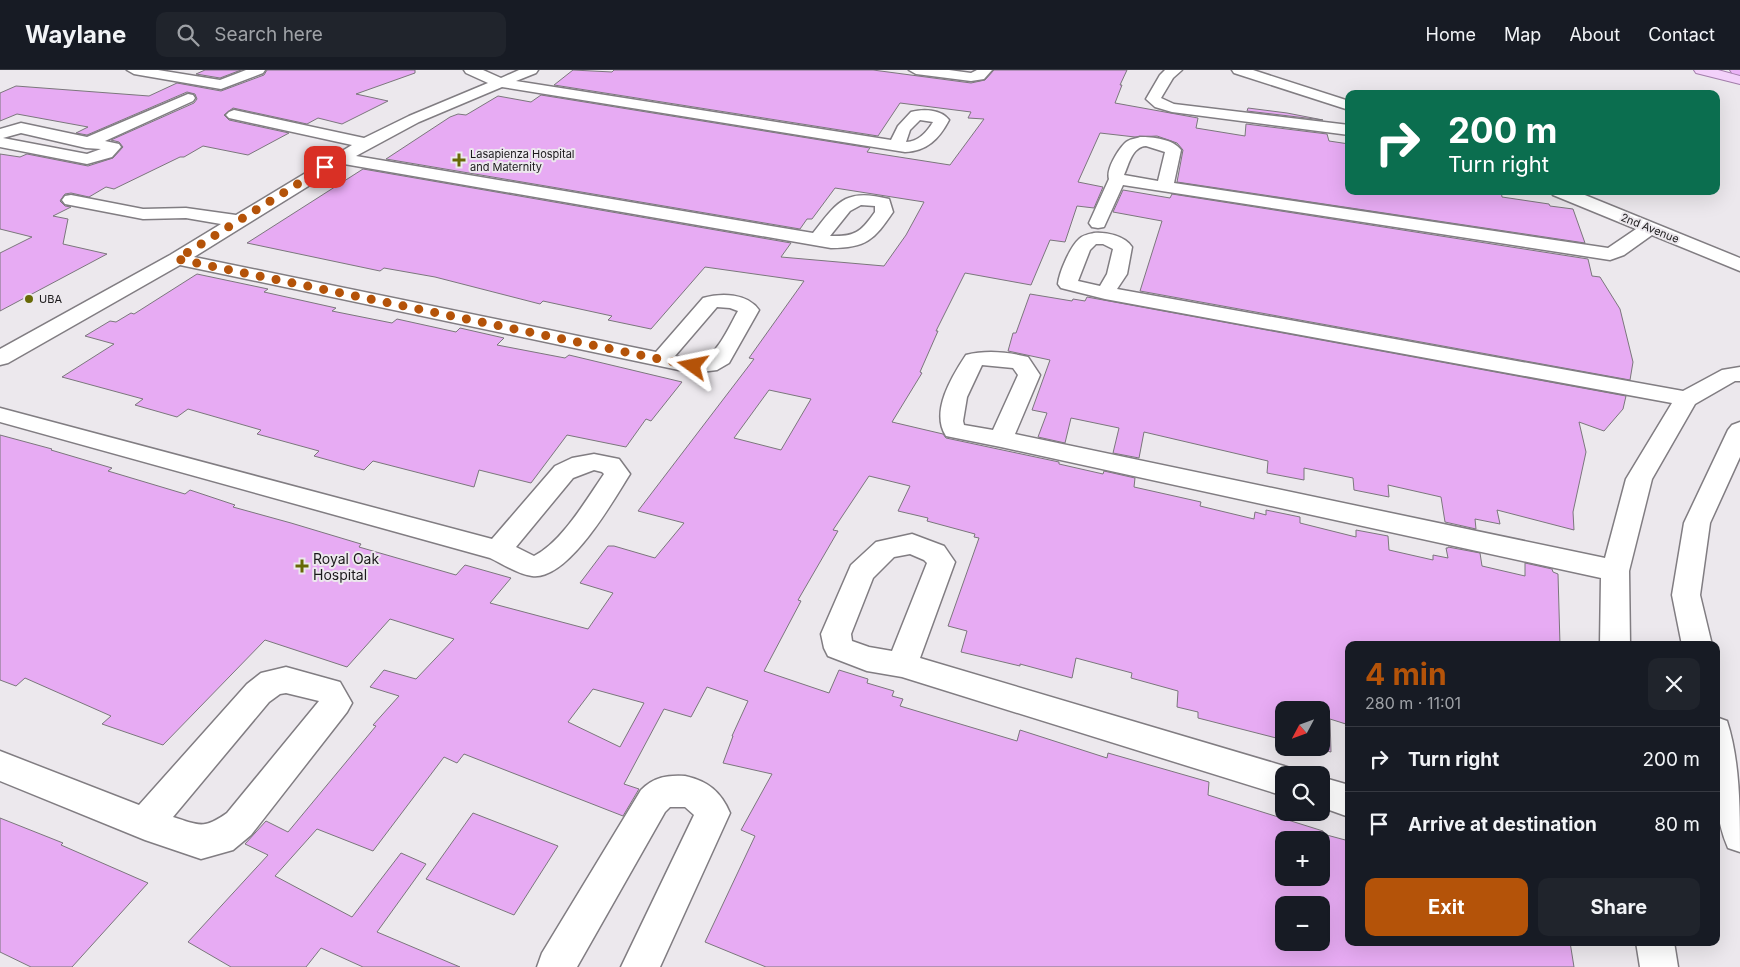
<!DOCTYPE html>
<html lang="en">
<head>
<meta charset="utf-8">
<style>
  :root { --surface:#171b24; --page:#20242c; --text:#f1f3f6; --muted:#9ea1a6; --line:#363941; --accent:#b45309 }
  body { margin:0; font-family:Inter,sans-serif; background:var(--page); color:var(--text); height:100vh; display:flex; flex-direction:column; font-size:19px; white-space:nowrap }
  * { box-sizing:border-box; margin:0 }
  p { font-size:16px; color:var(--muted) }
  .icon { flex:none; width:28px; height:28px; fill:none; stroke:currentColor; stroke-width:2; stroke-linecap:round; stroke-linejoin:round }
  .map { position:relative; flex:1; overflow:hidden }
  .details { position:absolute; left:1345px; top:571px; width:375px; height:305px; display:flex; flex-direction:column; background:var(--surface); border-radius:10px; box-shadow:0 5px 20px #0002 }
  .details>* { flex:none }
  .top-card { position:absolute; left:1345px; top:20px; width:375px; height:105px; border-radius:10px; box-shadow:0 5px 20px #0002; background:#0b6e4f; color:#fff; overflow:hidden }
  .needle { width:32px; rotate:229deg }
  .fabs { position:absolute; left:1275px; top:631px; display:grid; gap:10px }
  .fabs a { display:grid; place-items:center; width:55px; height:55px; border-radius:10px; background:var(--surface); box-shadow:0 5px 20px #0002; font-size:25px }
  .pin { position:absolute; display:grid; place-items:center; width:42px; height:42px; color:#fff; margin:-21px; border-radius:10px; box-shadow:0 2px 8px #0006 }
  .me { position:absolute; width:55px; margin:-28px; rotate:282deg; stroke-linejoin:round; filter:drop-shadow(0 0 4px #0008) }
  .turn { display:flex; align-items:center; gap:18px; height:105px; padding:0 20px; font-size:22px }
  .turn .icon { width:65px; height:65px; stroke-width:2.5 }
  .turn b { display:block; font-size:35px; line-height:42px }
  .round { display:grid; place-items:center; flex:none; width:52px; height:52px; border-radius:10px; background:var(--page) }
  .overview { display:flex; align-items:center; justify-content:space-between; height:85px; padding:0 20px }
  h1 { font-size:30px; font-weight:700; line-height:38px; color:var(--accent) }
  .action { display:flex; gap:10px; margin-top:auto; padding:10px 20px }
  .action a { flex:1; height:58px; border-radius:10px; background:var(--accent); color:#fff; font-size:20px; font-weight:700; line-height:58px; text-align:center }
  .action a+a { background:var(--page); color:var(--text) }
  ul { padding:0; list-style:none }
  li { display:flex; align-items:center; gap:15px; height:65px; padding:0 20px; border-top:1px solid var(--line) }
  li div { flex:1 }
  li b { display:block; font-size:19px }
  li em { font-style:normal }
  header { display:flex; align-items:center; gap:30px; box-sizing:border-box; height:70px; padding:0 25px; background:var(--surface); border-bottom:1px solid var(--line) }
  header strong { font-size:24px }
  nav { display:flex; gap:28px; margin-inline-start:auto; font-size:18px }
  .search { width:350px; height:45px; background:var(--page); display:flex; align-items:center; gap:12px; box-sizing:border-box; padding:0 18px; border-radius:10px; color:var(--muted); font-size:19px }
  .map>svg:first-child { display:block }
</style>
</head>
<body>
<header>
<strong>Waylane</strong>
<div class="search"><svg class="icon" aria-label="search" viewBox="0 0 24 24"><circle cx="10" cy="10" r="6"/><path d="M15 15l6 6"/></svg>Search here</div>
<nav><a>Home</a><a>Map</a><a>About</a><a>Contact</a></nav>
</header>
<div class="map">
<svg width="1740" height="897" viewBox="0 0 1740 897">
  <rect width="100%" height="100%" fill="#ece8ed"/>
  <g fill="#e7abf3" stroke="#7b777c" fill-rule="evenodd">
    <polygon points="205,0 241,0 220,8 196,4"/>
    <polygon points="267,0 415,0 415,3 356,24 388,31 342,54 318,48 307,54 233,38 224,45 229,50 289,63 248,85 203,76 184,87 180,87 114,119 106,117 89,127 71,123 65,124 60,131 65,136 71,137 53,146 68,149 63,174 107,184 0,241 0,183 32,167 0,159 0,84 20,87 27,84 88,96 113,88 123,77 119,72 111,70 194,33 197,29 195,24 187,22 87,65 76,63 88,57 17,44 0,51 0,23 16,16 149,26 177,13 221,21 264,5"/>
    <path d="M 573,0 L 612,2 L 614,0 L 873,0 L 971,13 L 985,10 L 994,0 L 1127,0 L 1120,15 L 1122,15 L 1115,33 L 1198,48 L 1196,58 L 1245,66 L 1246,54 L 1327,64 L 1329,71 L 1349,74 L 1349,121 L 1501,121 L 1502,127 L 1549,134 L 1550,136 L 1573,139 L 1585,173 L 1177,112 L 1183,80 L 1177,73 L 1157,66 L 1135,67 L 1100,63 L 1078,112 L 1103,117 L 1094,138 L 1077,136 L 1065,172 L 1050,170 L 1031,215 L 965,203 L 936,261 L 938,261 L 920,302 L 922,303 L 892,352 L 943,364 L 946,368 L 1059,392 L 1059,394 L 1103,404 L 1104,401 L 1135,408 L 1134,417 L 1201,432 L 1200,436 L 1254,449 L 1255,442 L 1266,445 L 1266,440 L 1300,447 L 1300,453 L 1356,467 L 1356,460 L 1388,466 L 1389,480 L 1433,490 L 1433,485 L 1448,488 L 1446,478 L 1448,478 L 1448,477 L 1480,483 L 1482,496 L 1525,506 L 1525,493 L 1552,499 L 1553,502 L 1558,504 L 1560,575 L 1349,575 L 1349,655 L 1330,649 L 1331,682 L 1313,678 L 1321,678 L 1321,640 L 1284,640 L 1284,670 L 1198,648 L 1198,642 L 1177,637 L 1178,621 L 1131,608 L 1132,603 L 1076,588 L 1072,608 L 1020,594 L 1020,596 L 961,582 L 967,561 L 948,556 L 979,468 L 974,467 L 975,464 L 927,451 L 928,448 L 898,441 L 910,416 L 869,406 L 833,460 L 838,461 L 798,530 L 801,531 L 764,601 L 829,623 L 839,600 L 868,609 L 867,613 L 894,621 L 892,626 L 903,629 L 900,636 L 1017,671 L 1020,660 L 1107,688 L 1108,683 L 1209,712 L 1208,725 L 1323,761 L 1323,764 L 1349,771 L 1349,872 L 1570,872 L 1574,897 L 766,897 L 705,872 L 755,766 L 741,760 L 772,704 L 723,693 L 733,666 L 732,666 L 748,631 L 707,617 L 691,647 L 664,639 L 624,714 L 639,719 L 623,746 L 464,684 L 457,693 L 444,687 L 373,781 L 317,759 L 275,806 L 352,847 L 401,783 L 426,794 L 377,862 L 460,897 L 363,897 L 321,878 L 306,897 L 231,897 L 188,872 L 268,785 L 245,774 L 266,751 L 288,762 L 376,656 L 373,655 L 399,626 L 370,617 L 384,600 L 416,609 L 454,569 L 390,549 L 347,597 L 265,570 L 163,675 L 102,654 L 111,646 L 25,608 L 16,616 L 0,610 L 0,365 L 52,379 L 51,380 L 112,398 L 108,401 L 185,424 L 190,420 L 235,435 L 233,437 L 291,453 L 361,474 L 359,477 L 456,505 L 465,495 L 511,508 L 490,533 L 588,559 L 613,523 L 580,513 L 608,476 L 614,476 L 655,488 L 684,453 L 638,441 L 754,289 L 749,288 L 804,211 L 705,197 L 651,259 L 608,250 L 612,246 L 543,231 L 540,234 L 435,207 L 384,198 L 380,201 L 247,173 L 363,99 L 791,173 L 781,187 L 884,196 L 906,165 L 924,132 L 835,118 L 812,149 L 807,149 L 800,159 L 386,89 L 450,47 L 458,44 L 466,45 L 498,26 L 531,32 L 541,25 L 870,78 L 867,82 L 950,95 L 984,49 L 968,48 L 971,42 L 900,33 L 878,66 L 554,15 ZM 769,320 L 811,329 L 781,380 L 734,368 ZM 593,619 L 644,633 L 620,677 L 568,652 ZM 1284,770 L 1321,770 L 1321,808 L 1284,808 ZM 1284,835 L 1321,835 L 1321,872 L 1284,872 Z"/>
    <polygon points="1248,38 1287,43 1323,50 1247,41"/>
    <polygon points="1123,120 1170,128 1172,124 1588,189 1592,206 1600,207 1620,239 1633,292 1630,310 1140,221 1162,151 1113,142"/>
    <polygon points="197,204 268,219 264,222 336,238 332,241 392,253 397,249 456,262 460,258 504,268 497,275 565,288 569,285 682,312 651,351 646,349 626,377 567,365 531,413 479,400 474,417 373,391 364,400 314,386 319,381 257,364 261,360 188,339 177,347 135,335 143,329 62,307 114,274 85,266 110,251 116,252 131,243 134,244"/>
    <polygon points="1030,224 1072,231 1073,229 1085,231 1087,227 1626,326 1623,339 1604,361 1579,352 1586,382 1573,442 1574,460 1497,440 1500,454 1475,449 1476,459 1445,452 1441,427 1388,415 1389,427 1354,420 1353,408 1304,398 1304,410 1267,403 1268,391 1144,362 1139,388 1113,383 1119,358 1071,348 1065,373 1038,367 1047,343 1032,340 1050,290 1008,281 1013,263 1016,263"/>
    <polygon points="473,743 558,776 514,845 426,809"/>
    <polygon points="0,748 63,773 61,775 148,813 72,897 31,897 0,882"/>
  </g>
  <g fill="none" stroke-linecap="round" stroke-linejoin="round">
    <g stroke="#817d82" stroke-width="3">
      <g id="minor">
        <polygon points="127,0 158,0 220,10 246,0 265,0 263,3 221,19 134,4"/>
        <path d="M 464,0 L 483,0 L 501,8 L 519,0 L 538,0 L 536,3 L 516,11 L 891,70 L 898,56 L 911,42 C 923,39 941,39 949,50 C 939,69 927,81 905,82 L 502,17 L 419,52 L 356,86 L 813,163 C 838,131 846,118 889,129 L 893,142 C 874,170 866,178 831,178 L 344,94 L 194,187 L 656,282 L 703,228 C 721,223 747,223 759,240 L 729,293 L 717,300 L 693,303 L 180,195 L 8,293 L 0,295 L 0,279 L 170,185 L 221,154 L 186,148 L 143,149 L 65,134 L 62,130 L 65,126 L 71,125 L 143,139 L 186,138 L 236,145 L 352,75 L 229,48 L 226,45 L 229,42 L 234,40 L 364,68 L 409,46 L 488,13 L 466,3 ZM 920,50 L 933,52 C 927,62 918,72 906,72 L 910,60 ZM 861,135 L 875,136 L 875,142 C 861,162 855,167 830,166 L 850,141 ZM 717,237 L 730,238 L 738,241 C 731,253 717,285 703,289 C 694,291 684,288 675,286 Z"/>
        <polygon points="909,0 949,0 971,3 977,0 992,0 984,9 971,11 916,4"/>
        <polygon points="1165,0 1182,0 1173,8 1161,28 1174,34 1349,55 1349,65 1172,42 1155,37 1146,29 1160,5"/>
        <polygon points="1232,0 1253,0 1349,31 1349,40 1234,3"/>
        <path d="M 188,24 L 193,25 L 195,28 L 193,31 L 105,71 L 119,74 L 121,77 L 112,87 L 87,94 L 0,77 L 0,59 L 21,53 L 87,67 ZM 21,63 L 86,78 L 101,79 L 87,84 L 3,68 Z"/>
        <path d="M 1140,67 C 1153,67 1173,69 1181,80 L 1174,113 L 1608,178 L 1636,159 L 1553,125 L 1551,121 L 1575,121 L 1740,188 L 1740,201 L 1652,165 L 1624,185 L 1610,190 L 1123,115 L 1104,157 L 1098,158 L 1092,157 L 1089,153 L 1109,109 C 1106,99 1118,80 1125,73 C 1129,69 1135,69 1140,67 ZM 1146,76 L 1165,82 L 1158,111 L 1124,105 C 1129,94 1132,77 1146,76 Z"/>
        <path d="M 1094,163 C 1106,162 1125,166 1132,177 L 1127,204 L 1117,219 L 1683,321 L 1722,300 L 1740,297 L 1740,311 L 1735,311 L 1695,334 L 1652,409 L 1629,501 L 1630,575 L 1600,575 L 1601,508 L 1001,377 L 946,366 C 930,342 952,306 966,285 C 986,280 1008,282 1028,287 L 1040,305 L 1015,364 L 1605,488 L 1626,409 L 1672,333 L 1105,229 L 1061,218 L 1058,214 C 1059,203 1070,177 1079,169 C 1083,165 1089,164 1094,163 ZM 1096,174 L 1103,174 L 1113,179 L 1107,204 L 1100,216 L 1078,211 L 1090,180 ZM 982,295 L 1013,298 L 1018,305 L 993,360 L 964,355 L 963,351 L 967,327 Z"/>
        <path d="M 0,338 L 492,469 L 555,396 L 572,388 L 594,384 L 619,389 L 630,404 C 613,431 568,511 532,506 C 517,504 503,494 490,488 L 0,352 ZM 594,400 L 602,402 L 604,404 C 586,430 562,472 534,486 L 516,477 L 573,408 Z"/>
        <polygon points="1740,352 1740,387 1710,453 1700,525 1712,575 1682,575 1672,525 1684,453 1728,360 1732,355"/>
        <path d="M 912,464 L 944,476 L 955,492 L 920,588 L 1284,696 L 1296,700 L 1298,705 L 1284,705 L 1284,726 L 902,607 L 867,601 L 828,586 L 824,578 L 821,564 L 851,495 L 876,472 ZM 910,484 L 924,490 L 927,493 L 892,581 L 869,577 L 852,571 L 851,564 L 873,508 L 894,487 Z"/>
        <path d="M 286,597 L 340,612 L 352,633 L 347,642 L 251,765 L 233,780 L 201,789 L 145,770 L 0,711 L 0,681 L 139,735 L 247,614 L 261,603 ZM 286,623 L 319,631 L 227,743 C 203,760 199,755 173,747 L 269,632 L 280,624 Z"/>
        <path d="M 1716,647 L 1727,651 C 1740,691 1740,739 1740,782 L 1728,778 C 1710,737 1716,690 1716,647 Z"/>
        <path d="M 685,706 C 708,711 721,722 730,743 L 660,897 L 621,897 L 694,745 L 685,737 L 670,737 L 665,742 L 577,897 L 537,897 L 542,883 L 641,720 C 654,707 667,705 685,706 Z"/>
        <polygon points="1321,707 1349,715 1349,747 1321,737"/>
        <polygon points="1636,872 1674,872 1678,897 1640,897"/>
      </g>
    </g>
    <g stroke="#a27daa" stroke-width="2">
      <polygon id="major" points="1694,0 1718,0 1740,6 1740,14 1696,3"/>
    </g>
    <g stroke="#a27daa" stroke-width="2">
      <polygon id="highway" points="1730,0 1740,0 1740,5 1732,3"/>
    </g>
    <use href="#minor" fill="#fff" fill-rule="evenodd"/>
    <use href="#major" fill="#f3d1fa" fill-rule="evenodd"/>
    <use href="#highway" fill="#ebb3f7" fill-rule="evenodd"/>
  </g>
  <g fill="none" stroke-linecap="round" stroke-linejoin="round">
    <polyline stroke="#b45309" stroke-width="9" stroke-dasharray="0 16.2" points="325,97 177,189 693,296"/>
  </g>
  <g fill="#676906" stroke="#ece8ed" stroke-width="2">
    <path d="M456.5 82.5h5v5h5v5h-5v5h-5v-5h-5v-5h5z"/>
    <circle cx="29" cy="229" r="5"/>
    <path d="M299.5 488.5h5v5h5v5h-5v5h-5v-5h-5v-5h5z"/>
  </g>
  <g text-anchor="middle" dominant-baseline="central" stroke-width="4" stroke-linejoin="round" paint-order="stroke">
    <g font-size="11" fill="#1b191b" stroke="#ece8ed" text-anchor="start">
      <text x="470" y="84">Lasapienza Hospital<tspan x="470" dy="13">and Maternity</tspan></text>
      <text x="39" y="229">UBA</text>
    </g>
    <g font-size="11" fill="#1b191b" stroke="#ece8ed">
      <text transform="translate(1650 158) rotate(22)">2nd Avenue</text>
    </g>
    <g font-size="14" fill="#1b191b" stroke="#ece8ed" text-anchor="start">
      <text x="313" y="488">Royal Oak<tspan x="313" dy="16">Hospital</tspan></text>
    </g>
  </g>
</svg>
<div class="fabs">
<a><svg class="needle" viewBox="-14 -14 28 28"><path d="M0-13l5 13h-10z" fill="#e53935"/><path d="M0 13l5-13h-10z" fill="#9ea1a6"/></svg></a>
<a><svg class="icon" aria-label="search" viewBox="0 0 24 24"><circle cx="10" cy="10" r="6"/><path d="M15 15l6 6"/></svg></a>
<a>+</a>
<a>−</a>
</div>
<div class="pin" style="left:325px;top:97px;background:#d93025"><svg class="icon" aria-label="arrive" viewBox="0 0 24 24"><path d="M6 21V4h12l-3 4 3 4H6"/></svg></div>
<svg class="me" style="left:693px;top:296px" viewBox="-20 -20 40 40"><path d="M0-17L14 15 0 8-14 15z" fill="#b45309" stroke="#fff" stroke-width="4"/></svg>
<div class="top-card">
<div class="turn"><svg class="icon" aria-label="right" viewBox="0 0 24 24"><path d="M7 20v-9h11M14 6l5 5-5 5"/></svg><div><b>200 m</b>Turn right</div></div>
</div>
<section class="details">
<div class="overview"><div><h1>4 min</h1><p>280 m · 11:01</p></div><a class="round"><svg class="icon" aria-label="close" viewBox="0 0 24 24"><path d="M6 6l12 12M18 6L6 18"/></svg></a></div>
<ul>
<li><svg class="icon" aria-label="right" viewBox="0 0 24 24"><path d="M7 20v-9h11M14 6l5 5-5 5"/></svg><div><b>Turn right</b></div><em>200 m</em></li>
<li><svg class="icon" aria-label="arrive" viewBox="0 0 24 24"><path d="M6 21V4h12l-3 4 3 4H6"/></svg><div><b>Arrive at destination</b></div><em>80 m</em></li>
</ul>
<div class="action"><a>Exit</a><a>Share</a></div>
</section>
</div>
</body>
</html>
